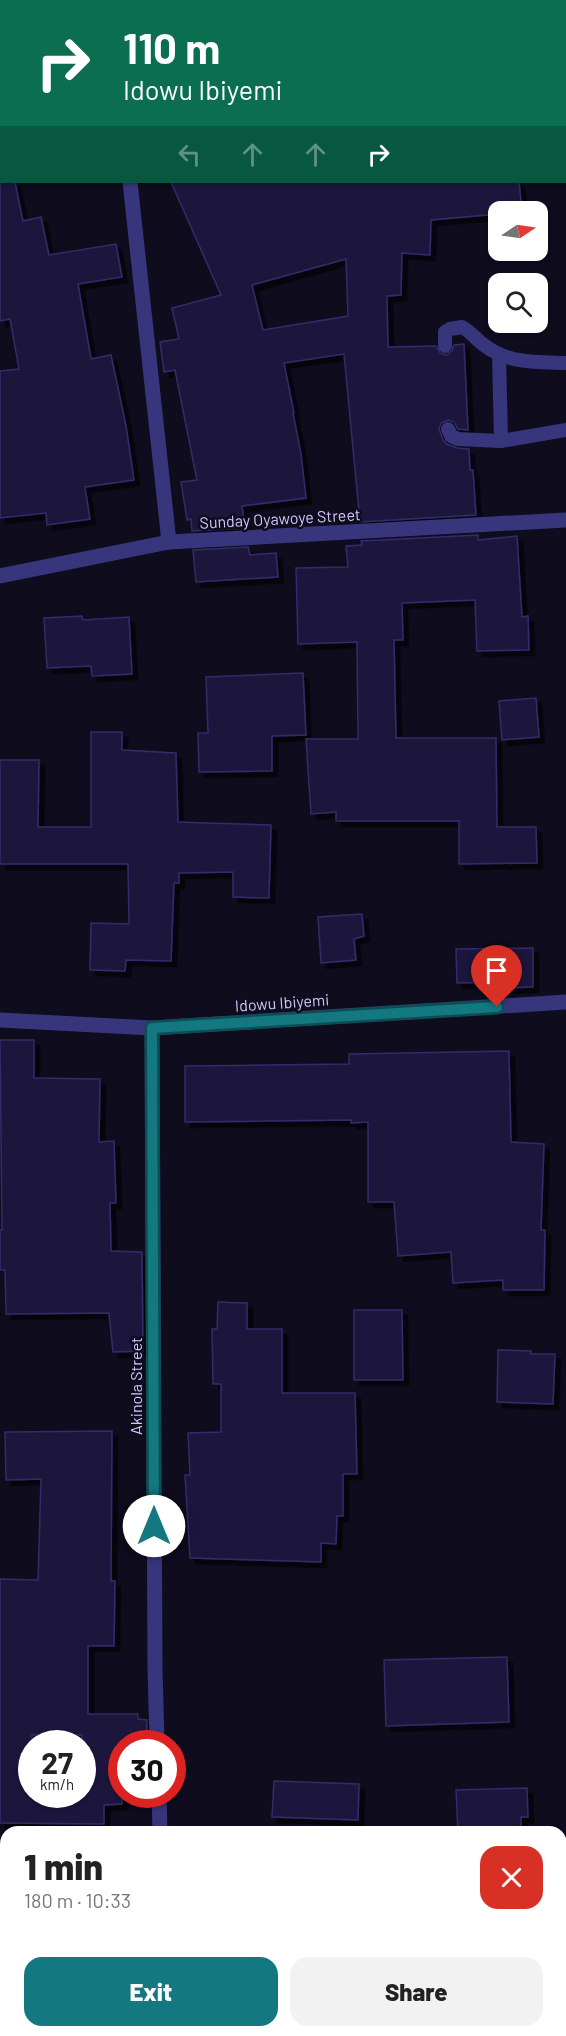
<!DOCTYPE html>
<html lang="en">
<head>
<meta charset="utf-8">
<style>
  :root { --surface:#fff; --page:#f2f2f2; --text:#222; --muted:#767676; --accent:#137880 }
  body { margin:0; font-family:Barlow,sans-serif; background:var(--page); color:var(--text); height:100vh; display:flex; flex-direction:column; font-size:22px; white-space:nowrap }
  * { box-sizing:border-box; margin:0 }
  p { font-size:20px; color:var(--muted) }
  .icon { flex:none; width:33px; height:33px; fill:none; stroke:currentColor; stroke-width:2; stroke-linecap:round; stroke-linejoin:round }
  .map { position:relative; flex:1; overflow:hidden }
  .sheet { position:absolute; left:0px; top:1826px; width:567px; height:212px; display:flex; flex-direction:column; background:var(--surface); border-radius:18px 18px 0 0; box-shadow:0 2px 4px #0004 }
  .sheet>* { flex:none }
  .top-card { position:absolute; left:0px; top:0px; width:567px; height:183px; box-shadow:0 2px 4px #0004; background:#0b6e4f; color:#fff; overflow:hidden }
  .needle { width:39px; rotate:77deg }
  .buttons { position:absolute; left:488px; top:201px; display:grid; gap:12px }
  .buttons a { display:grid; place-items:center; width:60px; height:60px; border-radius:12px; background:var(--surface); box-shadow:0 2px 4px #0004; font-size:30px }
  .speed { position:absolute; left:18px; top:1730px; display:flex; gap:12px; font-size:30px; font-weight:700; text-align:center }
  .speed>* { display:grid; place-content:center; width:78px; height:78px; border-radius:50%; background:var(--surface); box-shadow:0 2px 4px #0004; line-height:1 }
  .speed small { font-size:15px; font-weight:400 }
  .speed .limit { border:9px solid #d22; background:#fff; color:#111 }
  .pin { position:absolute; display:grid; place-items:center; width:51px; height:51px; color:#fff; margin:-62px -26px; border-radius:50% 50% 50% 0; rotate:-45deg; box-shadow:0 0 6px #0007 }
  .pin .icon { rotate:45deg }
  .me { position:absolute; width:66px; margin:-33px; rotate:0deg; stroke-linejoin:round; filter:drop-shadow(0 0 4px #0008) }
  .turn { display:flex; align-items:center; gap:21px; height:126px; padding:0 24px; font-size:27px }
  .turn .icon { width:78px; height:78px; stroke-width:2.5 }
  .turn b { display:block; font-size:42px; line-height:51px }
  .lanes { display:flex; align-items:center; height:57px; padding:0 24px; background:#0003; justify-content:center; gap:30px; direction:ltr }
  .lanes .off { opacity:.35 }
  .round { display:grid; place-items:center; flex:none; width:63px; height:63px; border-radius:18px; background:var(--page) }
  .head { display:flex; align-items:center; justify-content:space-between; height:102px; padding:0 24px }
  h1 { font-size:36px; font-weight:800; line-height:45px }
  .cta { display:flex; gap:12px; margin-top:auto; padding:12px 24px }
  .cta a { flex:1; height:69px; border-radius:18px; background:var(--accent); color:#fff; font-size:24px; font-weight:800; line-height:69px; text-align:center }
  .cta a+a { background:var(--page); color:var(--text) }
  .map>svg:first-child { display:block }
</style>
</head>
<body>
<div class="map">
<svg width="566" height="2036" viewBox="0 0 566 2036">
  <defs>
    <filter id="shadow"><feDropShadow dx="5.5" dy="5.5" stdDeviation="0" flood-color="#0009"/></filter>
  </defs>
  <rect width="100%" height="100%" fill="#0e0c1d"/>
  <g fill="#1e183e" stroke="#352a6a" stroke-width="1.5" fill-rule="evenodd" filter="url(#shadow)">
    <polygon points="0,168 2,168 2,182 15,182 23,221 41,217 49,255 116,244 122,277 78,284 91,359 111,355 126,426 134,480 85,487 90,519 47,525 46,513 0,518 0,371 19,369 10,319 0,321"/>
    <path d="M 171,182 L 519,182 L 522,212 L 498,212 L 498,214 L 431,220 L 430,255 L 402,253 L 401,295 L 387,296 L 388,347 L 436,346 L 440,353 L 446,355 L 452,351 L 454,345 L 464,344 L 468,430 L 458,429 L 454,422 L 448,420 L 441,423 L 439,429 L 443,440 L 447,444 L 457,448 L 469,449 L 470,470 L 473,470 L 476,515 L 360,522 L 344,354 L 284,363 L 294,413 L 293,413 L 301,454 L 306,498 L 242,506 L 245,528 L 192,531 L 191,519 L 187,520 L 181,482 L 197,480 L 175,370 L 164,372 L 160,342 L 179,339 L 172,308 L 221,295 ZM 346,259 L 348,316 L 263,330 L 252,285 Z"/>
    <polygon points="478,535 478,540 517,536 522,617 528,616 529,650 477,651 475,600 402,603 403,640 394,640 396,738 496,738 497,827 536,827 537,863 459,864 459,821 336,821 336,812 311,814 306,739 358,739 357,642 298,644 296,568 348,567 346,546 362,545 361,541"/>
    <polygon points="248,547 250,555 276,553 278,577 196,582 193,550"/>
    <polygon points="82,616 83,620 129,617 132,674 92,676 91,666 47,668 44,618"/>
    <polygon points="303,673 306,735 272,736 272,771 199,772 198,733 208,733 206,677"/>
    <polygon points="536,698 539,737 502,740 499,701"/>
    <polygon points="91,732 122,732 122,750 176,753 178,822 271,825 269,898 233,897 233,872 179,873 179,883 174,883 171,961 126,960 125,971 90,970 91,923 129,924 128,864 0,864 0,760 39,760 38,827 91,827"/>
    <polygon points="362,914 364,936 354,939 356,960 321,963 318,917"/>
    <polygon points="533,948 533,987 500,988 500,982 457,983 456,949"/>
    <polygon points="0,1040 34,1040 34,1078 100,1079 99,1142 114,1141 116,1203 110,1203 111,1251 142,1252 143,1351 113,1352 109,1313 6,1314 5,1270 0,1270 0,1230 2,1230"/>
    <polygon points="509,1051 511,1142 544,1144 541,1230 545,1230 544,1290 503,1290 503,1280 453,1283 451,1252 398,1256 394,1202 368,1202 368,1122 351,1123 351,1120 185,1122 185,1066 349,1064 349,1054"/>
    <polygon points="218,1302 247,1303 247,1329 282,1329 282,1393 355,1393 357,1474 343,1474 343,1516 337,1516 336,1544 321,1543 321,1562 190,1558 185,1475 190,1475 188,1433 221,1432 221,1384 213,1384 212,1329 217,1329"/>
    <polygon points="354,1310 402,1310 403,1380 354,1380"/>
    <polygon points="498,1350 531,1351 531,1354 555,1354 553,1404 497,1402"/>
    <path d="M 112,1431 L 111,1581 L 115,1581 L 114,1646 L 88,1646 L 88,1714 L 138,1714 L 138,1719 L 147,1720 L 147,1743 L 122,1743 L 122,1804 L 104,1805 L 104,1824 L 0,1823 L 0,1579 L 38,1580 L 41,1479 L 6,1480 L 5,1432 ZM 32,1735 L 82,1735 L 82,1794 L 32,1794 Z"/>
    <polygon points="507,1657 509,1722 386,1726 384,1660"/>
    <polygon points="274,1781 359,1784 358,1820 272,1817"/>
    <polygon points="527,1788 528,1817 521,1817 521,1832 458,1832 456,1790"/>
  </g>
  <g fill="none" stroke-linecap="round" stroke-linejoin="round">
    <g stroke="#37367c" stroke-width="14">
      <path d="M 445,346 L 445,332 L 450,329 L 462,327 C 471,332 476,339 484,345 C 508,364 537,362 566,363"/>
      <polyline points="499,355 501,441"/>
      <polyline points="448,429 451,436 458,439 501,441 566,430"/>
    </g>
    <g stroke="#37367c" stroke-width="15">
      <polyline points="108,0 108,2"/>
      <polyline points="130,182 169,542"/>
      <polyline points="0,576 169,542 566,520"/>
      <polyline points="0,1020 152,1028 566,1002"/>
      <polyline points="152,1028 155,1668 157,1743"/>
      <polyline points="159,1794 160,1832"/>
      <polyline points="166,2031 166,2036"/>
    </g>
  </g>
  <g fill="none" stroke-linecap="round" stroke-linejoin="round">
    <g stroke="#0c4e53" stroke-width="15">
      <polyline id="route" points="154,1526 152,1028 497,1007"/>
    </g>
    <use href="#route" stroke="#137880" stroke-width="10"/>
  </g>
  <g text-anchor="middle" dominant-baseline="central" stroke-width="5" stroke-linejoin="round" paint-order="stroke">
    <g font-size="16" fill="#cdc8ff" stroke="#0e0c1d">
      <text transform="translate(280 518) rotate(-3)">Sunday Oyawoye Street</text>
      <text transform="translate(282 1002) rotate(-4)">Idowu Ibiyemi</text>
      <text transform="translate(135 1386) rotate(-90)">Akinola Street</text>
    </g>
  </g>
</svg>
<div class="buttons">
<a><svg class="needle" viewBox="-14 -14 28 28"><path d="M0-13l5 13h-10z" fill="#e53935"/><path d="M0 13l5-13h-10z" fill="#767676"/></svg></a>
<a><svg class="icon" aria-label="search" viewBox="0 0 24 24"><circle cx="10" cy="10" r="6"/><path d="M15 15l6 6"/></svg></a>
</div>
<div class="speed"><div>27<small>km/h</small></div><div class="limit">30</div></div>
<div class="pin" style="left:497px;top:1007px;background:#d93025"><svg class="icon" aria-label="arrive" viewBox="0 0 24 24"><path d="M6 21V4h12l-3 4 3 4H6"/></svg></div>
<svg class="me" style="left:154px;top:1526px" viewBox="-20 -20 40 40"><circle r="19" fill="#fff"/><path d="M0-13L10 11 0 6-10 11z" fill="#137880"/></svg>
<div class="top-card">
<div class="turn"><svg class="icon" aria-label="right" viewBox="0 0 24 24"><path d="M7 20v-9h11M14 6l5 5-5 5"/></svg><div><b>110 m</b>Idowu Ibiyemi</div></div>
<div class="lanes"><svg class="icon off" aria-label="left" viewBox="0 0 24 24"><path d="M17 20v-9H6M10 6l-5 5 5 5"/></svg><svg class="icon off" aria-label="ahead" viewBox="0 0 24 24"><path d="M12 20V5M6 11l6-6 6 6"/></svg><svg class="icon off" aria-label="ahead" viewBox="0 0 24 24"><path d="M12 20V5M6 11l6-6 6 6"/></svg><svg class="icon" aria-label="right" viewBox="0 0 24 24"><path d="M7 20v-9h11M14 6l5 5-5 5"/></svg></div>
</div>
<section class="sheet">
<div class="head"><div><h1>1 min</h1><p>180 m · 10:33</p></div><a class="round" style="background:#d93025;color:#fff"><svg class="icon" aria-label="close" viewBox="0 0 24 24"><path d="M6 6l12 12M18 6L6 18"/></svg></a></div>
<div class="cta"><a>Exit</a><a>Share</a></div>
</section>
</div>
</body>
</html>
